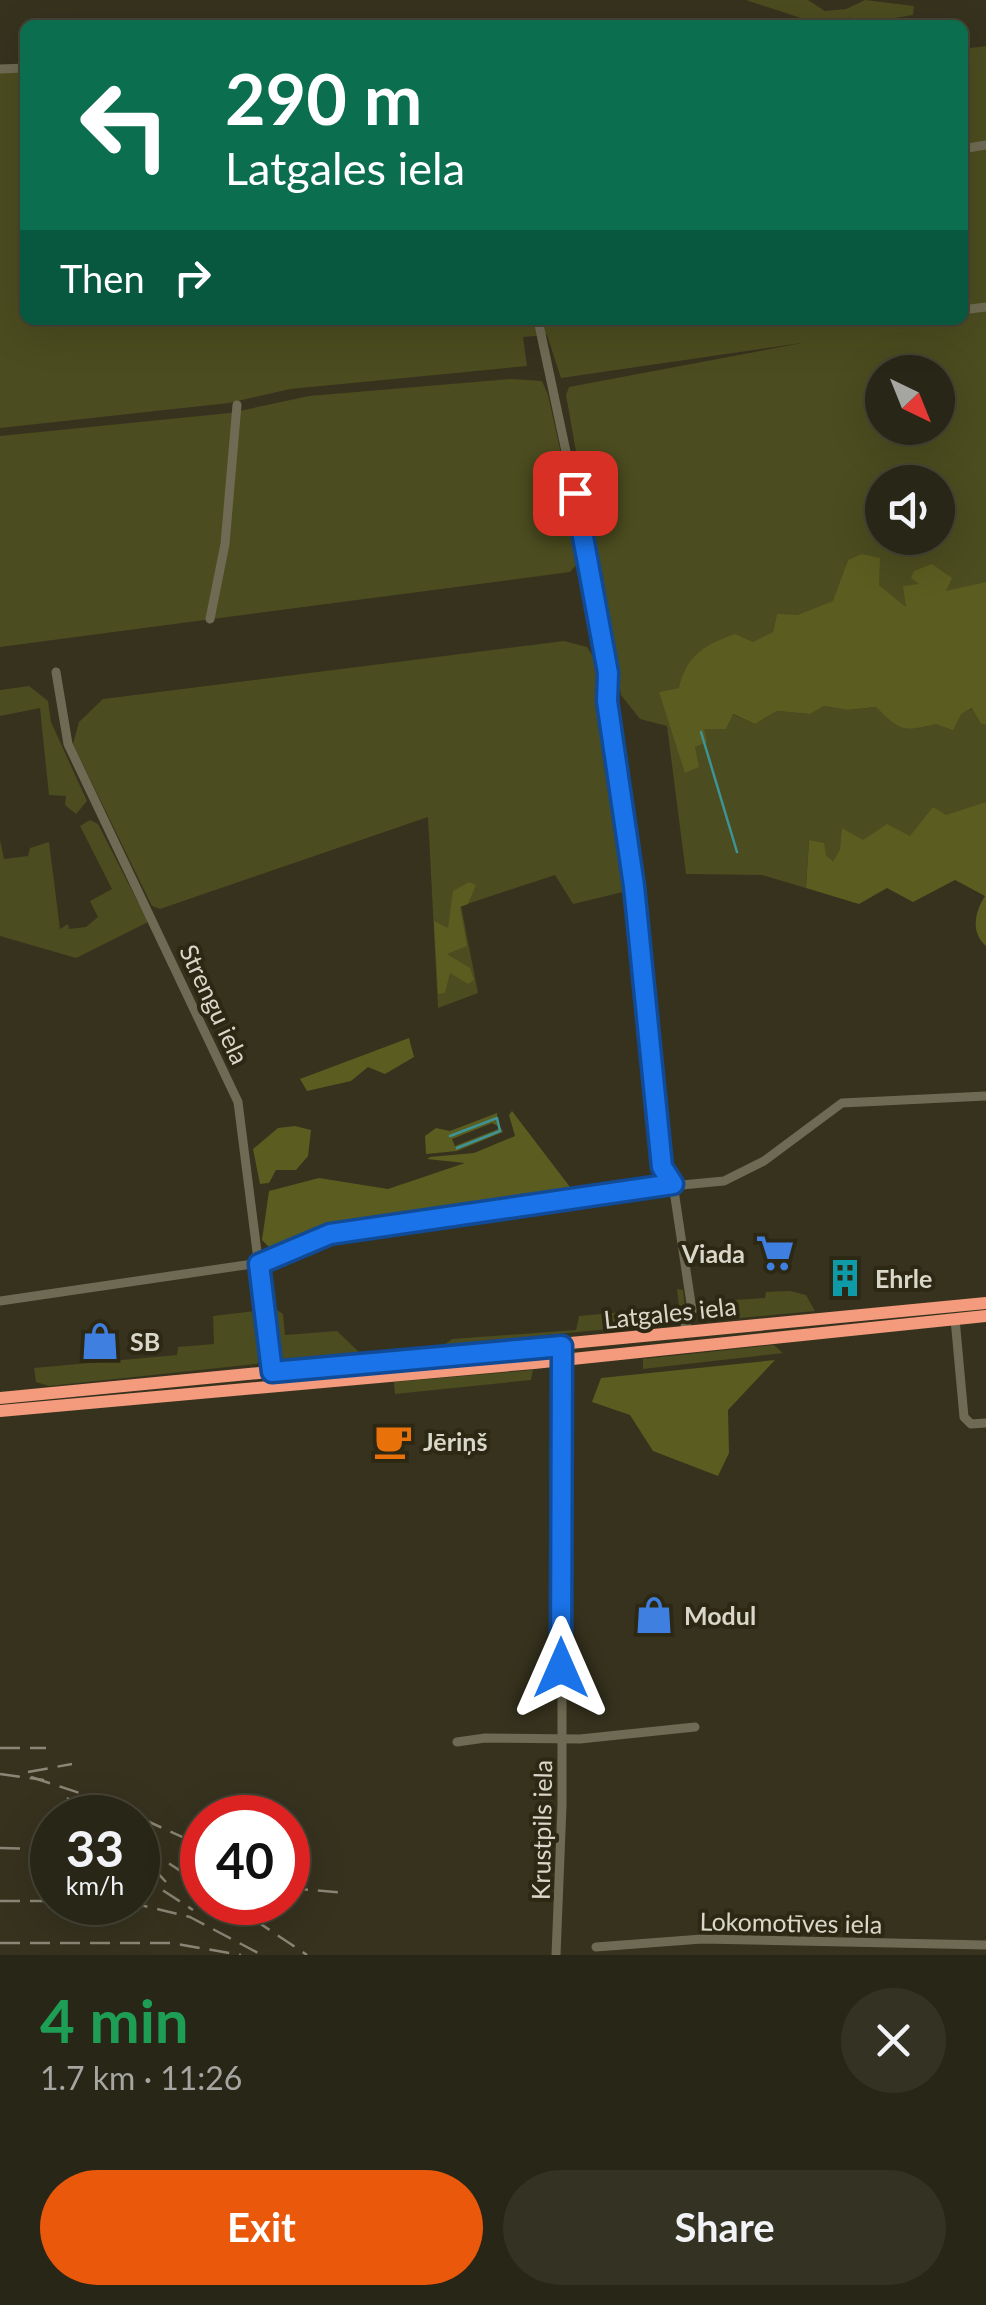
<!DOCTYPE html>
<html lang="en">
<head>
<meta charset="utf-8">
<style>
  :root { --surface:#282616; --page:#343223; --text:#f1f3f6; --muted:#a5a5a1; --line:#444335; --accent:#ea580c }
  body { margin:0; font-family:Lato,sans-serif; background:var(--page); color:var(--text); height:100vh; display:flex; flex-direction:column; font-size:38px; white-space:nowrap }
  * { box-sizing:border-box; margin:0 }
  p { font-size:32px; color:var(--muted) }
  .icon { flex:none; width:55px; height:55px; fill:none; stroke:currentColor; stroke-width:2; stroke-linecap:round; stroke-linejoin:round }
  .map { position:relative; height:1955px; overflow:hidden }
  .panel { display:flex; flex-direction:column; background:var(--surface); flex:1 }
  .panel>* { flex:none }
  .banner { position:absolute; left:20px; top:20px; width:948px; height:305px; border-radius:15px; box-shadow:0 10px 40px #0002,0 0 0 2px var(--line); background:#0b6e4f; color:#fff; overflow:hidden }
  .needle { width:65px; rotate:137deg }
  .fabs { position:absolute; left:865px; top:355px; display:grid; gap:20px }
  .fabs a { display:grid; place-items:center; width:90px; height:90px; border-radius:50%; background:var(--surface); box-shadow:0 10px 40px #0002,0 0 0 2px var(--line); font-size:50px }
  .speed { position:absolute; left:30px; top:1795px; display:flex; gap:20px; font-size:50px; font-weight:700; text-align:center }
  .speed>* { display:grid; place-content:center; width:130px; height:130px; border-radius:50%; background:var(--surface); box-shadow:0 10px 40px #0002,0 0 0 2px var(--line); line-height:1 }
  .speed small { font-size:25px; font-weight:400 }
  .speed .limit { border:15px solid #d22; background:#fff; color:#111 }
  .pin { position:absolute; display:grid; place-items:center; width:85px; height:85px; color:#fff; margin:-42px; border-radius:20px; box-shadow:0 5px 15px #0006 }
  .me { position:absolute; width:110px; margin:-55px; rotate:0deg; stroke-linejoin:round; filter:drop-shadow(0 0 8px #0008) }
  .turn { display:flex; align-items:center; gap:35px; height:210px; padding:0 40px; font-size:45px }
  .turn .icon { width:130px; height:130px; stroke-width:2.5 }
  .turn b { display:block; font-size:70px; line-height:85px }
  .then { display:flex; align-items:center; height:95px; padding:0 40px; background:#0003; gap:20px; font-size:38px }
  .round { display:grid; place-items:center; flex:none; width:105px; height:105px; border-radius:52px; background:var(--page) }
  .headline { display:flex; align-items:center; justify-content:space-between; height:170px; padding:0 40px }
  h1 { font-size:60px; font-weight:700; line-height:75px; color:#1e9e55 }
  .cta { display:flex; gap:20px; margin-top:auto; padding:20px 40px }
  .cta a { flex:1; height:115px; border-radius:60px; background:var(--accent); color:#fff; font-size:40px; font-weight:700; line-height:115px; text-align:center }
  .cta a+a { background:var(--page); color:var(--text) }
  .map>svg:first-child { display:block }
</style>
</head>
<body>
<div class="map">
<svg width="986" height="1955" viewBox="0 0 986 1955">
  <rect width="100%" height="100%" fill="#36321e"/>
  <g fill="#4b4c1f" fill-rule="evenodd">
    <polygon points="746,0 808,0 825,11 846,9 865,0 914,6 913,15 853,25 849,16 850,25 822,25"/>
    <path d="M 986,46 L 986,620 L 949,622 L 945,603 L 907,608 L 848,560 L 834,601 L 797,615 L 777,615 L 773,632 L 679,688 L 660,692 L 677,745 L 695,747 L 703,729 L 732,714 L 755,724 L 777,711 L 810,714 L 824,706 L 847,710 L 876,707 C 904,736 941,723 973,708 L 981,724 L 986,725 L 986,802 C 960,811 938,824 913,835 C 885,846 852,830 833,861 L 809,840 L 806,888 L 762,875 L 686,874 L 667,726 L 640,719 L 621,695 L 603,576 L 589,525 L 566,395 L 569,387 L 802,343 L 561,378 L 547,335 L 523,337 L 527,366 L 290,389 L 229,403 L 0,428 L 0,73 L 25,70 L 25,320 L 962,320 L 963,49 ZM 882,372 L 938,372 L 938,428 L 882,428 ZM 882,482 L 938,482 L 938,538 L 882,538 Z"/>
    <polygon points="511,379 542,381 548,395 584,556 570,572 0,647 0,436 230,413 309,396"/>
    <polygon points="564,641 587,647 598,664 626,887 623,892 573,904 555,875 461,906 478,993 438,1008 428,817 160,909 152,906 73,744 79,722 103,699"/>
    <polygon points="29,686 48,701 51,722 87,801 76,814 65,805 66,796 49,795 40,708 0,716 0,690"/>
    <polygon points="90,820 98,824 148,922 76,958 0,936 0,840 4,859 28,856 30,848 49,842 60,929 68,924 69,929 86,927 98,917 90,901 112,889 80,826"/>
    <polygon points="677,1289 683,1290 686,1317 682,1322 444,1345 452,1339 576,1330 579,1316 679,1307"/>
    <polygon points="790,1291 806,1295 815,1311 707,1321 696,1312 705,1302 765,1298 766,1292"/>
    <polygon points="277,1310 283,1314 285,1335 337,1331 360,1353 284,1361 275,1345 272,1315"/>
    <polygon points="255,1311 260,1314 264,1353 257,1364 49,1386 36,1382 34,1368 177,1355 178,1347 214,1344 213,1316"/>
    <polygon points="774,1345 783,1353 643,1369 643,1359"/>
    <polygon points="533,1370 531,1380 395,1394 394,1382"/>
  </g>
  <g fill="#5b5c20">
    <path d="M 862,554 L 880,558 L 879,585 L 906,607 L 903,586 L 919,584 L 911,578 L 914,571 L 932,564 L 952,578 L 946,591 L 986,582 L 986,725 L 981,724 L 972,708 L 961,714 L 953,730 L 936,724 C 904,731 902,733 876,707 L 847,710 L 824,706 L 810,714 L 777,711 L 755,724 L 733,714 L 726,729 L 704,729 L 707,742 L 695,747 L 699,767 L 685,773 L 659,692 L 679,688 C 686,656 705,644 735,634 L 753,642 L 773,632 L 777,614 L 797,615 L 833,601 L 848,560 Z"/>
    <path d="M 986,802 L 986,946 C 971,933 974,913 985,896 L 955,880 L 913,902 L 887,888 L 859,904 L 806,888 L 809,840 L 824,843 L 826,855 L 833,861 L 840,850 L 842,828 L 863,840 L 887,824 L 910,836 L 933,807 L 946,815 Z"/>
    <polygon points="469,882 476,885 468,904 460,907 467,946 447,954 470,968 474,980 468,984 450,973 445,993 438,994 434,921 448,928 453,891"/>
    <polygon points="409,1038 414,1057 385,1074 368,1067 351,1081 307,1091 300,1079"/>
    <polygon points="512,1111 570,1187 328,1229 272,1250 262,1240 269,1191 319,1178 388,1189 465,1163 427,1159 430,1157 474,1153 515,1136 509,1115"/>
    <polygon points="497,1113 498,1126 492,1123 452,1139 455,1146 501,1128 503,1132 457,1151 426,1154 425,1136 436,1128 450,1131"/>
    <polygon points="295,1126 311,1130 308,1156 296,1170 276,1170 269,1183 260,1184 253,1149 278,1128"/>
    <polygon points="775,1360 728,1410 729,1453 718,1476 653,1451 630,1415 592,1402 601,1378"/>
  </g>
  <g fill="none" stroke-linecap="round" stroke-linejoin="round">
    <g stroke="#3e9395" stroke-width="2.5">
      <polyline points="701,732 737,852"/>
      <polyline points="450,1136 497,1118 500,1131 457,1148"/>
    </g>
    <g stroke="#6e6a53" stroke-width="9">
      <polyline points="0,69 25,68"/>
      <polyline points="962,149 986,145"/>
      <polyline points="962,310 986,307"/>
      <polyline points="538,320 598,602 609,673 607,701 633,886 662,1167 673,1184 692,1310 682,1334"/>
      <polyline points="210,619 225,544 237,405"/>
      <polyline points="56,672 68,744 238,1102 273,1378"/>
      <polyline points="0,1301 259,1263 330,1234 566,1196 724,1181 764,1161 842,1103 986,1096"/>
      <polyline points="955,1319 964,1417 971,1424 986,1423"/>
      <polyline points="457,1742 485,1738 580,1739 695,1727"/>
      <polyline points="596,1947 702,1939 986,1945"/>
      <polyline points="556,1955 562,1806 562,1346"/>
    </g>
    <g stroke="#f49b7d" stroke-width="12">
      <polyline points="0,1398 986,1303"/>
      <polyline points="0,1411 534,1363 986,1316"/>
    </g>
    <g stroke="#8a8777" stroke-width="2.5" stroke-dasharray="20 10" stroke-linecap="butt">
      <polyline points="0,1748 46,1748"/>
      <polyline points="28,1772 72,1764"/>
      <polyline points="0,1774 44,1780"/>
      <polyline points="31,1777 101,1800 202,1846"/>
      <polyline points="67,1798 100,1818"/>
      <polyline points="144,1847 202,1885"/>
      <polyline points="0,1848 52,1849"/>
      <polyline points="138,1852 166,1882"/>
      <polyline points="288,1858 304,1857"/>
      <polyline points="138,1874 193,1910"/>
      <polyline points="288,1888 347,1893"/>
      <polyline points="0,1901 52,1901"/>
      <polyline points="128,1902 190,1917 262,1955"/>
      <polyline points="228,1902 307,1955"/>
      <polyline points="0,1943 171,1943 241,1955"/>
    </g>
  </g>
  <g fill="none" stroke-linecap="round" stroke-linejoin="round">
    <g stroke="#114b97" stroke-width="25">
      <polyline id="route" points="561,1668 562,1346 272,1372 259,1264 330,1234 673,1184 662,1167 634,886 607,701 608,673 575,493"/>
    </g>
    <use href="#route" stroke="#1a73e8" stroke-width="18"/>
  </g>
  <defs>
    <g id="supermarket-bare" transform="scale(3)"><path d="M-6-5.5h2.5l.6 2H6L4.5 2H-2.5L-4.4-4H-6ZM-1.5 3.2a1.3 1.3 0 1 0 .1 0ZM3 3.2a1.3 1.3 0 1 0 .1 0Z" fill="#3f7fe0" stroke="#2c2814" stroke-width="2.5" paint-order="stroke"/></g>
    <g id="building-bare" transform="scale(3)"><path d="M-4-6H4V6H1V3H-1V6H-4ZM-2.5-4.3h1.7v1.8h-1.7ZM.8-4.3h1.7v1.8H.8ZM-2.5-1h1.7V.8h-1.7ZM.8-1h1.7V.8H.8Z" fill="#0f9aa8" stroke="#2c2814" stroke-width="2.5" paint-order="stroke"/></g>
    <g id="shop-bare" transform="scale(3)"><path d="M-5-2.5h2.3a2.7 3.5 0 0 1 5.4 0H5L5.5 6h-11ZM-1.5-2.5h3a1.5 2.3 0 0 0-3 0Z" fill="#3f7fe0" stroke="#2c2814" stroke-width="2.5" paint-order="stroke"/></g>
    <g id="cafe-bare" transform="scale(3)"><path d="M-5.5-4.5H6V0H3Q3 3.5 0 3.5H-2.5Q-5.5 3.5-5.5 0ZM3-3.2v2h1.7v-2ZM-6 4.5H4V6H-6Z" fill="#e8710a" stroke="#2c2814" stroke-width="2.5" paint-order="stroke"/></g>
  </defs>
  <g fill-rule="evenodd">
    <use href="#supermarket-bare" x="775" y="1253"/>
    <use href="#building-bare" x="845" y="1278"/>
    <use href="#shop-bare" x="100" y="1341"/>
    <use href="#cafe-bare" x="393" y="1441"/>
    <use href="#shop-bare" x="654" y="1615"/>
  </g>
  <g text-anchor="middle" dominant-baseline="central" stroke-width="8" stroke-linejoin="round" paint-order="stroke">
    <g font-size="25" fill="#d9d7ca" stroke="#2c2814">
      <text transform="translate(215 1004) rotate(65)">Strengu iela</text>
      <text transform="translate(670 1312) rotate(-6)">Latgales iela</text>
      <text transform="translate(541 1830) rotate(-89)">Krustpils iela</text>
      <text transform="translate(791 1922) rotate(1)">Lokomotīves iela</text>
    </g>
    <g font-size="25" font-weight="bold" fill="#d9d7ca" stroke="#2c2814" text-anchor="start">
      <text x="745" y="1253" text-anchor="end">Viada</text>
      <text x="875" y="1278">Ehrle</text>
      <text x="130" y="1341">SB</text>
      <text x="423" y="1441">Jēriņš</text>
      <text x="684" y="1615">Modul</text>
    </g>
  </g>
</svg>
<div class="fabs">
<a><svg class="needle" viewBox="-14 -14 28 28"><path d="M0-13l5 13h-10z" fill="#e53935"/><path d="M0 13l5-13h-10z" fill="#a5a5a1"/></svg></a>
<a><svg class="icon" aria-label="sound" viewBox="0 0 24 24"><path d="M4 9h4l5-4v14l-5-4H4zM17 9q2 3 0 6"/></svg></a>
</div>
<div class="speed"><div>33<small>km/h</small></div><div class="limit">40</div></div>
<div class="pin" style="left:575px;top:493px;background:#d93025"><svg class="icon" aria-label="arrive" viewBox="0 0 24 24"><path d="M6 21V4h12l-3 4 3 4H6"/></svg></div>
<svg class="me" style="left:561px;top:1668px" viewBox="-20 -20 40 40"><path d="M0-17L14 15 0 8-14 15z" fill="#1a73e8" stroke="#fff" stroke-width="4"/></svg>
<div class="banner">
<div class="turn"><svg class="icon" aria-label="left" viewBox="0 0 24 24"><path d="M17 20v-9H6M10 6l-5 5 5 5"/></svg><div><b>290 m</b>Latgales iela</div></div>
<div class="then">Then<svg class="icon" aria-label="right" viewBox="0 0 24 24"><path d="M7 20v-9h11M14 6l5 5-5 5"/></svg></div>
</div>
</div>
<section class="panel">
<div class="headline"><div><h1>4 min</h1><p>1.7 km · 11:26</p></div><a class="round"><svg class="icon" aria-label="close" viewBox="0 0 24 24"><path d="M6 6l12 12M18 6L6 18"/></svg></a></div>
<div class="cta"><a>Exit</a><a>Share</a></div>
</section>
</body>
</html>
